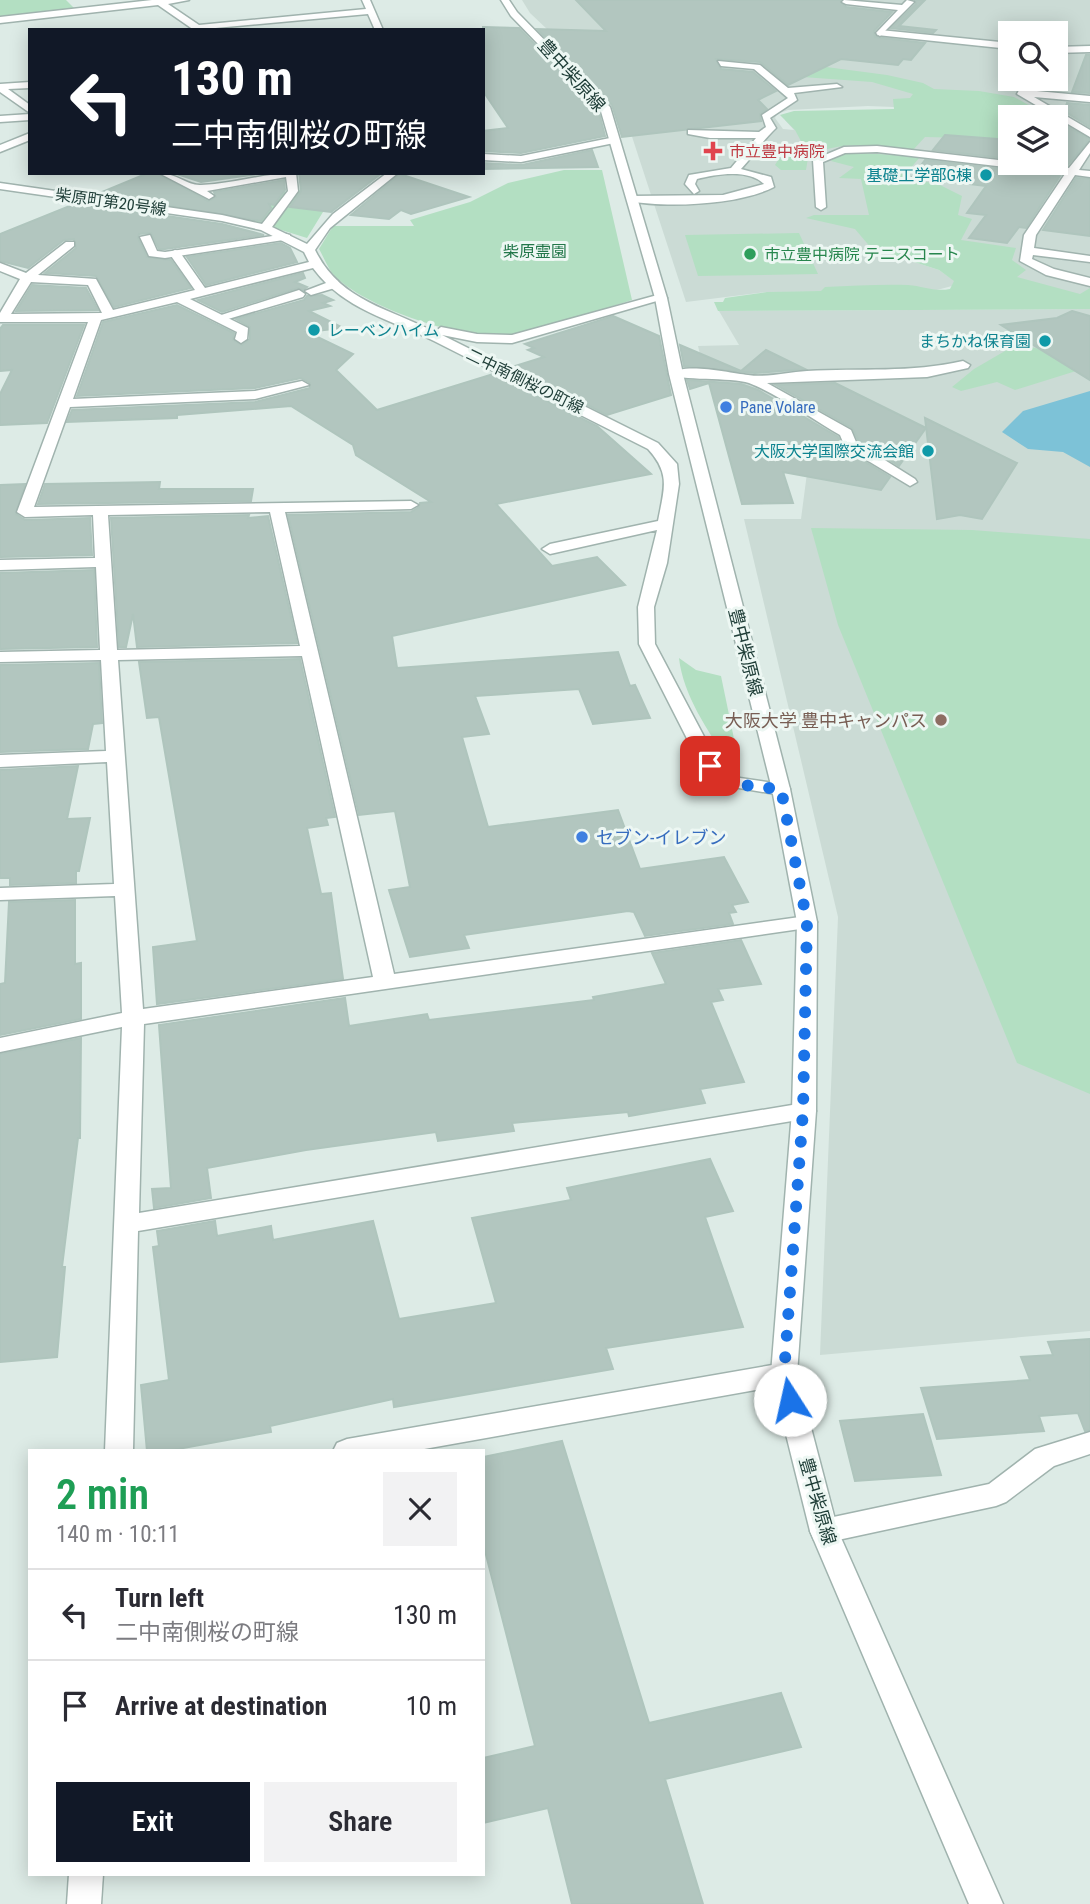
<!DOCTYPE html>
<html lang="en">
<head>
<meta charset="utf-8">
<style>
  :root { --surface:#fff; --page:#f2f2f3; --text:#2b2b33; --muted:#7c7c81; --line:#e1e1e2; --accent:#111827 }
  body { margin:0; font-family:"Roboto Condensed","Noto Sans JP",sans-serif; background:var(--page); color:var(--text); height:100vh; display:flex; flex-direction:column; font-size:26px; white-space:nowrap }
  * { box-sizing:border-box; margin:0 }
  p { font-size:23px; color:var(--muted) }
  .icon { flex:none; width:38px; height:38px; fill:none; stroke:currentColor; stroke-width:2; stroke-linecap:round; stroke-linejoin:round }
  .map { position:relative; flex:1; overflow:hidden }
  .drawer { position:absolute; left:28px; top:1449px; width:457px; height:427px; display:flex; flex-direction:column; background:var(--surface); border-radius:0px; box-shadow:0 4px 18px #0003 }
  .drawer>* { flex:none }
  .guide { position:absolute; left:28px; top:28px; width:457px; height:147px; border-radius:0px; box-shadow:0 4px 18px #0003; background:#111827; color:#fff; overflow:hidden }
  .buttons { position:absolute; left:998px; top:21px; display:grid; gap:14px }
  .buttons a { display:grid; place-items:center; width:70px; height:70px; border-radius:0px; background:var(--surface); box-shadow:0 4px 18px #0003; font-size:35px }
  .pin { position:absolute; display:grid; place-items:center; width:60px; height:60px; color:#fff; margin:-30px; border-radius:14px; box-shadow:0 4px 10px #0006 }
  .me { position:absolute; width:77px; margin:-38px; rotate:350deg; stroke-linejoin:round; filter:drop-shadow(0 0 5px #0008) }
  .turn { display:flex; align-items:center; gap:24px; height:147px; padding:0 28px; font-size:32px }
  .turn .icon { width:91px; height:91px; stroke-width:2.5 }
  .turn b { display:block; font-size:49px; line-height:60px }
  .round { display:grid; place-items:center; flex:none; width:74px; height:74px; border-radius:0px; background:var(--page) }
  .headline { display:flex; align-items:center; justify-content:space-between; height:119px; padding:0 28px }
  h1 { font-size:42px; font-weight:600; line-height:52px; color:#1e9e55 }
  .cta { display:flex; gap:14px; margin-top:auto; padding:14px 28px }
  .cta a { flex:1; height:80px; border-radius:0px; background:var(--accent); color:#fff; font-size:28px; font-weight:600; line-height:80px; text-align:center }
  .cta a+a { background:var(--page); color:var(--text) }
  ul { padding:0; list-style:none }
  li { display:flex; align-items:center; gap:21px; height:91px; padding:0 28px; border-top:2px solid var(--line) }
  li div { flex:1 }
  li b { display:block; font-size:26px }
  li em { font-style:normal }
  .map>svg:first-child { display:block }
</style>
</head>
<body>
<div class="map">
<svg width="1090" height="1904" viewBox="0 0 1090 1904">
  <rect width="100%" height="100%" fill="#ddebe6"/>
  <g fill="#cbdbd5" fill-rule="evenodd">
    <path d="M 522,0 L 712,0 L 750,59 L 765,65 L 732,0 L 1090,0 L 1090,305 L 1015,277 L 857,230 L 871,248 L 939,270 L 955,281 L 952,286 L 933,291 L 767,292 L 686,302 L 622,106 L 586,66 L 530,13 ZM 1010,33 L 1055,33 L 1055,79 L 1010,79 ZM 868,106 L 894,107 L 895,115 L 785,120 L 794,130 L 783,129 L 775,118 L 777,114 L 788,110 ZM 1010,117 L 1055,117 L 1055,163 L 1010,163 Z"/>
    <polygon points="1090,309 1090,1331 820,1355 838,917 744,519 801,519 807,473 750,389 706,380 698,346 739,345 719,311"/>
  </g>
  <g fill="#b3dfc2">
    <polygon points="0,0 66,0 75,9 0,18"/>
    <path d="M 712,0 L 811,65 L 887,75 L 923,83 L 934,89 L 979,91 L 1014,97 L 1050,117 L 1010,117 L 1010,139 L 925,137 L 913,150 C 880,147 838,138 808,158 L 806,170 L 781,170 L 775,165 L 778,160 L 802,143 L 795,130 L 780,115 L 794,111 L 894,109 L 893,99 L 910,98 L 913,94 L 872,82 L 775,75 L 765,65 L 750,59 Z"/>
    <path d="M 851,152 L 920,157 L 909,170 L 910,178 L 940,185 L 962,196 L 958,215 L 972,219 L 961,240 L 1016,248 L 1012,260 L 1026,270 L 1017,277 L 1080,294 L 1090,288 L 1090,309 L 718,311 L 714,302 L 723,302 L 725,298 L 767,292 L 821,291 L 825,287 C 853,286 880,284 908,285 C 923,286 934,292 950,289 L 954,281 L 939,270 L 871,248 L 855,229 L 806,218 L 814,215 L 869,215 L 861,179 L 839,178 L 854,167 L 831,161 L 835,156 Z"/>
    <path d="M 564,170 L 602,170 L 632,300 C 595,311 543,331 507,335 C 463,341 360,306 332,273 C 327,266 323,256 319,249 L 333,226 L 414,226 L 410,220 L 470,202 L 508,183 Z"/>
    <polygon points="311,189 348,194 323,212 307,238 240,217 282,192"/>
    <polygon points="799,233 818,274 698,276 685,235"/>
    <polygon points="1017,344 1040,349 1076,371 1015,390 997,382 961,391 952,387 974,369"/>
    <polygon points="811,528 972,530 1090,539 1090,1094 1017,1063 838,625"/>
    <path d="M 679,658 L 696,670 L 721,676 L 738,758 L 728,761 C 708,731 683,695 679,658 Z"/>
  </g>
  <polygon fill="#7dc2d7" points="1090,391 1090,467 1063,452 1028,449 1002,432 1023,411"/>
  <g fill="#b2c6bf" stroke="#afc5bd" stroke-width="2">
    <polygon points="576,0 840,0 846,7 892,12 874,31 875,37 925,43 911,60 903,59 898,65 841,59 788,85 760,62 716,59 721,69 753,72 776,91 758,100 767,109 760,114 761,121 622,137 612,105 537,29 606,31"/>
    <polygon points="915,0 925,0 899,26 936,30 933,33 891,28 916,4"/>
    <polygon points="483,27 519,28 598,109 605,136 521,153 483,151 483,131 508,128 483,91"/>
    <polygon points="1086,55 1090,55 1090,93 1072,92"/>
    <polygon points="1067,103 1090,105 1090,127 1064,111"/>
    <polygon points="1059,122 1090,139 1068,165 1046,163 1055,163 1055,132"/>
    <polygon points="945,135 1010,140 1010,159 933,150"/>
    <polygon points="592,150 598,167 483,169 483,163 522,165"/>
    <polygon points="925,160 1060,176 1026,228 1019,227 1007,243 969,238 986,215 967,213 986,186 912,177"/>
    <polygon points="148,173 157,173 208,201 216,197 214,192 284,180 285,190 274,205 269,204 271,208 261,221 97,194"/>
    <polygon points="174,173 264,173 201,182"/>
    <polygon points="299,173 382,173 331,212 290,207 301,191"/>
    <polygon points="400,174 469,197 411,214 401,210 389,219 351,215"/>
    <polygon points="1076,178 1090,179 1090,236 1043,230"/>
    <polygon points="77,203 222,224 264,235 165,249 159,249 151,233 139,234 138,238 147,257 171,260 191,288 114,307 96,276 45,273 76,248 74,239 64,240 28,268 0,261 0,234"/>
    <polygon points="281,243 290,248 297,262 206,285 187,257"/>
    <polygon points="303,273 305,278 295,282 307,287 303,290 298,288 222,312 198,300"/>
    <polygon points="32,285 86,288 98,310 16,311"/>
    <polygon points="322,295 333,300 323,303 330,306 309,311 343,328 307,332 353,354 336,370 377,410 493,374 597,426 651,474 496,504 552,566 597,557 625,585 392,636 397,668 618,652 630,686 635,685 650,718 593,724 579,689 475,696 489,734 462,737 488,827 618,810 640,869 724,857 748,902 732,905 736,912 729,913 733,924 645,936 634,912 628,911 464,935 469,948 410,957 389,890 410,887 395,811 359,815 288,515 411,512 419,507 420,503 431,502 356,455 353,445 291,406 177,415 177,418 67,422 72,410 255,402 310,388 310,383 301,378 255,388 77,396 103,322 177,305 234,333 233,340 242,345 250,339 250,327 236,319 304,300 307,296"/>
    <polygon points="1072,311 1090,316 1090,380 1001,325 1057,318"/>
    <polygon points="613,316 659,336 671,395 607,415 512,367 544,357 528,350 534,348 525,344"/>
    <polygon points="3,325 84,325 47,423 0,425 0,394 12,370 0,371 0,329"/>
    <polygon points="680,345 741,371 766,350 805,369 755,373 684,366"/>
    <polygon points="687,380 741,384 758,390 838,437 844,449 890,477 881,490 783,472 793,503 742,504 709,383 690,389"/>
    <polygon points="835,383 926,428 899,466 858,440 852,428 776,385"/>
    <polygon points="925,418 1017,463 982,519 960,515 937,519"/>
    <polygon points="160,482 159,489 253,489 251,501 38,504 45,484"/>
    <polygon points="25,484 16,514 25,520 90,518 92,555 0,557 0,485"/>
    <polygon points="249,515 248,518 268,516 297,643 137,647 133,614 126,647 119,647 111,518"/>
    <polygon points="94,570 97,647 0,649 0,573"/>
    <polygon points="300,659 335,817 326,818 328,825 307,828 321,894 331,893 343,979 157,1004 153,947 197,941 159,717 147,718 139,662"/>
    <polygon points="99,663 102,723 93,724 88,749 0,752 0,665"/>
    <polygon points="78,766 67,819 90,818 79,871 76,871 76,883 10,885 10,878 0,878 0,770"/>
    <polygon points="75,900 75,964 81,963 81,1019 0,1035 0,984 5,983 9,902"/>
    <polygon points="741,940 761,984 718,989 723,1000 711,1002 744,1082 700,1089 705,1103 629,1116 628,1112 512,1123 514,1131 438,1141 436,1132 306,1150 207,1168 211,1198 154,1208 152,1189 171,1188 159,1025 345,998 349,1026 427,1014 429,1020 594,1000 593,997 666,984 652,953"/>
    <polygon points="81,1038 80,1138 78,1138 62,1267 65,1267 57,1357 0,1362 0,1054"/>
    <polygon points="710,1159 733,1211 705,1217 743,1327 606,1348 613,1369 394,1407 393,1399 270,1426 271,1432 167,1451 147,1451 141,1385 169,1380 153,1247 159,1246 157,1231 215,1221 217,1236 271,1226 273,1240 373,1221 399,1319 496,1303 472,1218 571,1200 567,1188"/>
    <polygon points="1090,1339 1090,1430 1085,1431 1078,1413 1039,1416 1044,1431 937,1439 921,1388 1030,1380 1021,1357 1053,1355 1048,1342"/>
    <polygon points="923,1414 941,1475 855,1481 840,1421"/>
    <polygon points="562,1441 649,1723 781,1693 801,1747 665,1779 703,1904 572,1904 548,1808 483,1823 483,1758 535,1746 483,1543 483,1457"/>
  </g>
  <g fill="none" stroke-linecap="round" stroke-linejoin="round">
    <g stroke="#a0b3ae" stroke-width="3">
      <g id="service">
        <polygon points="844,0 902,5 907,0 914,2 880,36 876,33 898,10 846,4 842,2"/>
        <path d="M 718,61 L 760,65 L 788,88 L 837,84 L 842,87 L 794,93 L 797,100 L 770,118 L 776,128 C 763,140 754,155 741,169 L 771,177 L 774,187 C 739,205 667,208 628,201 L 627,199 L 632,196 L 723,195 L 764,184 C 749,169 717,174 697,179 L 695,184 L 699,191 L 694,194 L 685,184 L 689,175 L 731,168 L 756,138 L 710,138 L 688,134 L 688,130 L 759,132 L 766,127 L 762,115 L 788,98 L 754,69 L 721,66 Z"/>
        <polygon points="1025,79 1035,79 1026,90 1090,96 1090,102 1034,97 1090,130 1090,137 1017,94"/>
        <polygon points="1090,142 1090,153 1079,170 1090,171 1090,177 1075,175 1036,235 1034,248 1090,256 1090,262 1033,255 1032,259 1054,269 1090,278 1090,286 1046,275 1020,261 1024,235 1065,174 877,152 845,153 823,162 826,207 821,210 816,207 813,160 844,147 877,146 1069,168"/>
        <polygon points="286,234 290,235 290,239 165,258 149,256 140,237 150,235 157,251 165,252"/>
        <polygon points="334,280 338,281 338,287 311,295 305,291"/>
        <polygon points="299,290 305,294 303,297 218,322 212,318"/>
        <path d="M 963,361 L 970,365 L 968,368 L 927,377 L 767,383 L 851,430 L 856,442 L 915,479 L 917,482 L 910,486 L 845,447 L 840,435 C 814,420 776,393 749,383 C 732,377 678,381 669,374 C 684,362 730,373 748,375 C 767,378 788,372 807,371 C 860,368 911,373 963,361 Z"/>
      </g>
    </g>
    <g stroke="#a0b3ae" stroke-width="3">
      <g id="minor">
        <polygon points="152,0 189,0 168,4 199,25 366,9 362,0 370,0 383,30 375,30 368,14 194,30 158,5 0,23 0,17"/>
        <polygon points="880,30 1010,43 1010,49 877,35"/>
        <polygon points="1090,46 1090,52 1055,53 1055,47"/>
        <polygon points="30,82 30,88 8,89 30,105 30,113 0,92 0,84"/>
        <polygon points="30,114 30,120 0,122 0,116"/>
        <polygon points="30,133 30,140 0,152 0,145"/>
        <polygon points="615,137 619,142 521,162 483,160 483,154 521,156"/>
        <path d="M 159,173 C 176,173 188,186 201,185 C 233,184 264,173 296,173 L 298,191 L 272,227 L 307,244 L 333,214 L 387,173 L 398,173 L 330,228 L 315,250 C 340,301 388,308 435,332 L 441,327 L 477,334 L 512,335 L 661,294 L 667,298 L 512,343 L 477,342 L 442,335 L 658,443 L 677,464 L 679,484 L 667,563 L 654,607 L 655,644 L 718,763 L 740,778 L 788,785 L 790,789 L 788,793 L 781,795 L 727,786 L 703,770 L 639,644 L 638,607 L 657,530 L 550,554 L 542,549 L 550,544 L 658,521 C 664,489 671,474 648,449 C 577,413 505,377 434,341 C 390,319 344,310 313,268 L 190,299 L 248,328 L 247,339 L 241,343 L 235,339 L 237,332 L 177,302 L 101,320 L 73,399 L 255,391 L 302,381 L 309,385 L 255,399 L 70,407 L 34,507 L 411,501 L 418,505 L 411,509 L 285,512 L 394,974 L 807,916 L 817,922 L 807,928 L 144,1024 L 139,1213 L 804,1103 L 812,1105 L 816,1111 L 812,1117 L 804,1119 L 138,1231 L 133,1451 L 105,1451 L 122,1027 L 0,1052 L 0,1038 L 122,1013 L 115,896 L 0,900 L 0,888 L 114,884 L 107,762 L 0,767 L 0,755 L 106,751 L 101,660 L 0,662 L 0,652 L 100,650 L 96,567 L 0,570 L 0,560 L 95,558 L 93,515 L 25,517 L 17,512 L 88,322 L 0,322 L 0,313 L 20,279 L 0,271 L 0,263 L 26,273 L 66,242 L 74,242 L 74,246 L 38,275 L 96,279 L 113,310 L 195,290 L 169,253 L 175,250 L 179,251 L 205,288 L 309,262 L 304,252 L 261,230 L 222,221 L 0,189 L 0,183 L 222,215 L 262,224 L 288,191 L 286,177 L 207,191 L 214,196 L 209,199 ZM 31,282 L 88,285 L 102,313 L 11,314 ZM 270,512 L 300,646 L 117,650 L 108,515 ZM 302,656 L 373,977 L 143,1009 L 118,660 Z"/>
        <polygon points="784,1363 793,1366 797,1374 793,1382 784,1385 413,1451 333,1451 337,1443 347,1439"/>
        <polygon points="1090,1432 1090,1454 1054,1466 1006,1502 996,1506 824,1543 814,1540 810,1531 814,1522 824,1519 989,1484 1035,1449"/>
        <polygon points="69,1874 103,1874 101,1904 67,1904"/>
      </g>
    </g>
    <g stroke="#a0b3ae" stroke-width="3">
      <polygon id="tertiary" points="501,0 509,0 517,12 610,107 667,298 683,374 790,789 817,922 816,1111 797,1374 838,1531 1003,1904 969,1904 810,1531 771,1374 792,1111 797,922 772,789 669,374 655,298 600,108 511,16"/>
    </g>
    <use href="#service" fill="#fff" fill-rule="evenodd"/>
    <use href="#minor" fill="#fff" fill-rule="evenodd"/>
    <use href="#tertiary" fill="#fff" fill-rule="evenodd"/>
  </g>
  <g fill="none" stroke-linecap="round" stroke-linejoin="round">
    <path stroke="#1a73e8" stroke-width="12" stroke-dasharray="0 21.6" d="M 710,766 C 729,786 754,787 781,789 L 807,922 L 803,1111 L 784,1374 L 790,1400"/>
  </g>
  <path fill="#e0444e" stroke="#edf7f3" stroke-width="2.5" d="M709.5 140.5h7v7h7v7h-7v7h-7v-7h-7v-7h7z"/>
  <g fill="#0f9aa8" stroke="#edf7f3" stroke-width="2.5">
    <circle cx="986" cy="175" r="7"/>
    <circle cx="314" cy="330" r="7"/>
    <circle cx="1045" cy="341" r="7"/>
    <circle cx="928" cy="451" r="7"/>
  </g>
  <circle fill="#2e9e5b" stroke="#edf7f3" stroke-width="2.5" cx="750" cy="254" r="7"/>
  <g fill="#3f7fe0" stroke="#edf7f3" stroke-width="2.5">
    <circle cx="726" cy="407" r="7"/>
    <circle cx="582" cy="837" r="7"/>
  </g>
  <circle fill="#8d6e63" stroke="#edf7f3" stroke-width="2.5" cx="941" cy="720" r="7"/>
  <g text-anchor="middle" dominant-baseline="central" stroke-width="6" stroke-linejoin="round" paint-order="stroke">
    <g font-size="16" fill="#be3a42" stroke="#edf7f3" text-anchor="start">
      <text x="729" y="151">市立豊中病院</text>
    </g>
    <g font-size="16" fill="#0d838f" stroke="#edf7f3" text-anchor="end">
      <text x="972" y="175">基礎工学部G棟</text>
      <text x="328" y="330" text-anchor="start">レーベンハイム</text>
      <text x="1031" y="341">まちかね保育園</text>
      <text x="914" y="451">大阪大学国際交流会館</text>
    </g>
    <g font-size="16" fill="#1d3c36" stroke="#edf7f3">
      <text transform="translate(111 202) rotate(8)">柴原町第20号線</text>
      <text transform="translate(525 381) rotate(26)">二中南側桜の町線</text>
    </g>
    <g font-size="16" fill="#23774a" stroke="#edf7f3">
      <text x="535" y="251">柴原霊園</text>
    </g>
    <g font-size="16" fill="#27864d" stroke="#edf7f3" text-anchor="start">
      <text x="764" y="254">市立豊中病院 テニスコート</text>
    </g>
    <g font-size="16" fill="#366cbe" stroke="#edf7f3" text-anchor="start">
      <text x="740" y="407">Pane Volare</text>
    </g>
    <g font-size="18" fill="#1d3c36" stroke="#edf7f3">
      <text transform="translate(572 75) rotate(48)">豊中柴原線</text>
      <text transform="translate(746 652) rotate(76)">豊中柴原線</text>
      <text transform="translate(818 1501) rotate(74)">豊中柴原線</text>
    </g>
    <g font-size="18" fill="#785e54" stroke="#edf7f3" text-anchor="end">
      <text x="927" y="720">大阪大学 豊中キャンパス</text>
    </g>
    <g font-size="18" fill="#366cbe" stroke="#edf7f3" text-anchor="start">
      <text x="596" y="837">セブン-イレブン</text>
    </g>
  </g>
</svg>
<div class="buttons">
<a><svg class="icon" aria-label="search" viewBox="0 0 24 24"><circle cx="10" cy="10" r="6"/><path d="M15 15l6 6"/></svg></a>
<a><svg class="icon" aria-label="layers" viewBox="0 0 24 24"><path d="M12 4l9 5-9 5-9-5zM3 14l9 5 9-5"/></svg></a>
</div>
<div class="pin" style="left:710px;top:766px;background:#d93025"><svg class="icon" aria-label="arrive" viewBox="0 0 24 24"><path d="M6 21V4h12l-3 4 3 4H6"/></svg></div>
<svg class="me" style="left:790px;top:1400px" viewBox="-20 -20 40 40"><circle r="19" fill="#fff"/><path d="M0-13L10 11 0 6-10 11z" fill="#1a73e8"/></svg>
<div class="guide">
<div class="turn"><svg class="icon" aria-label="left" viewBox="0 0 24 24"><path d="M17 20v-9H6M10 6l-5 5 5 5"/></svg><div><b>130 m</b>二中南側桜の町線</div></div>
</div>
<section class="drawer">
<div class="headline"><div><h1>2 min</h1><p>140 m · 10:11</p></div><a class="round"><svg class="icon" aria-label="close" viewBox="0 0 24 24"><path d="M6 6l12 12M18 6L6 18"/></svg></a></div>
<ul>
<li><svg class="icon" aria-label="left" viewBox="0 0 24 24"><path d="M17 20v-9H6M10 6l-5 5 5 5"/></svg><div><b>Turn left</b><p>二中南側桜の町線</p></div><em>130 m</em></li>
<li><svg class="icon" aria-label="arrive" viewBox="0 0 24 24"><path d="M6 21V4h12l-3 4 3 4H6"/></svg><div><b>Arrive at destination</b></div><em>10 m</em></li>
</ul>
<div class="cta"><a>Exit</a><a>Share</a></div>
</section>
</div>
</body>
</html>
